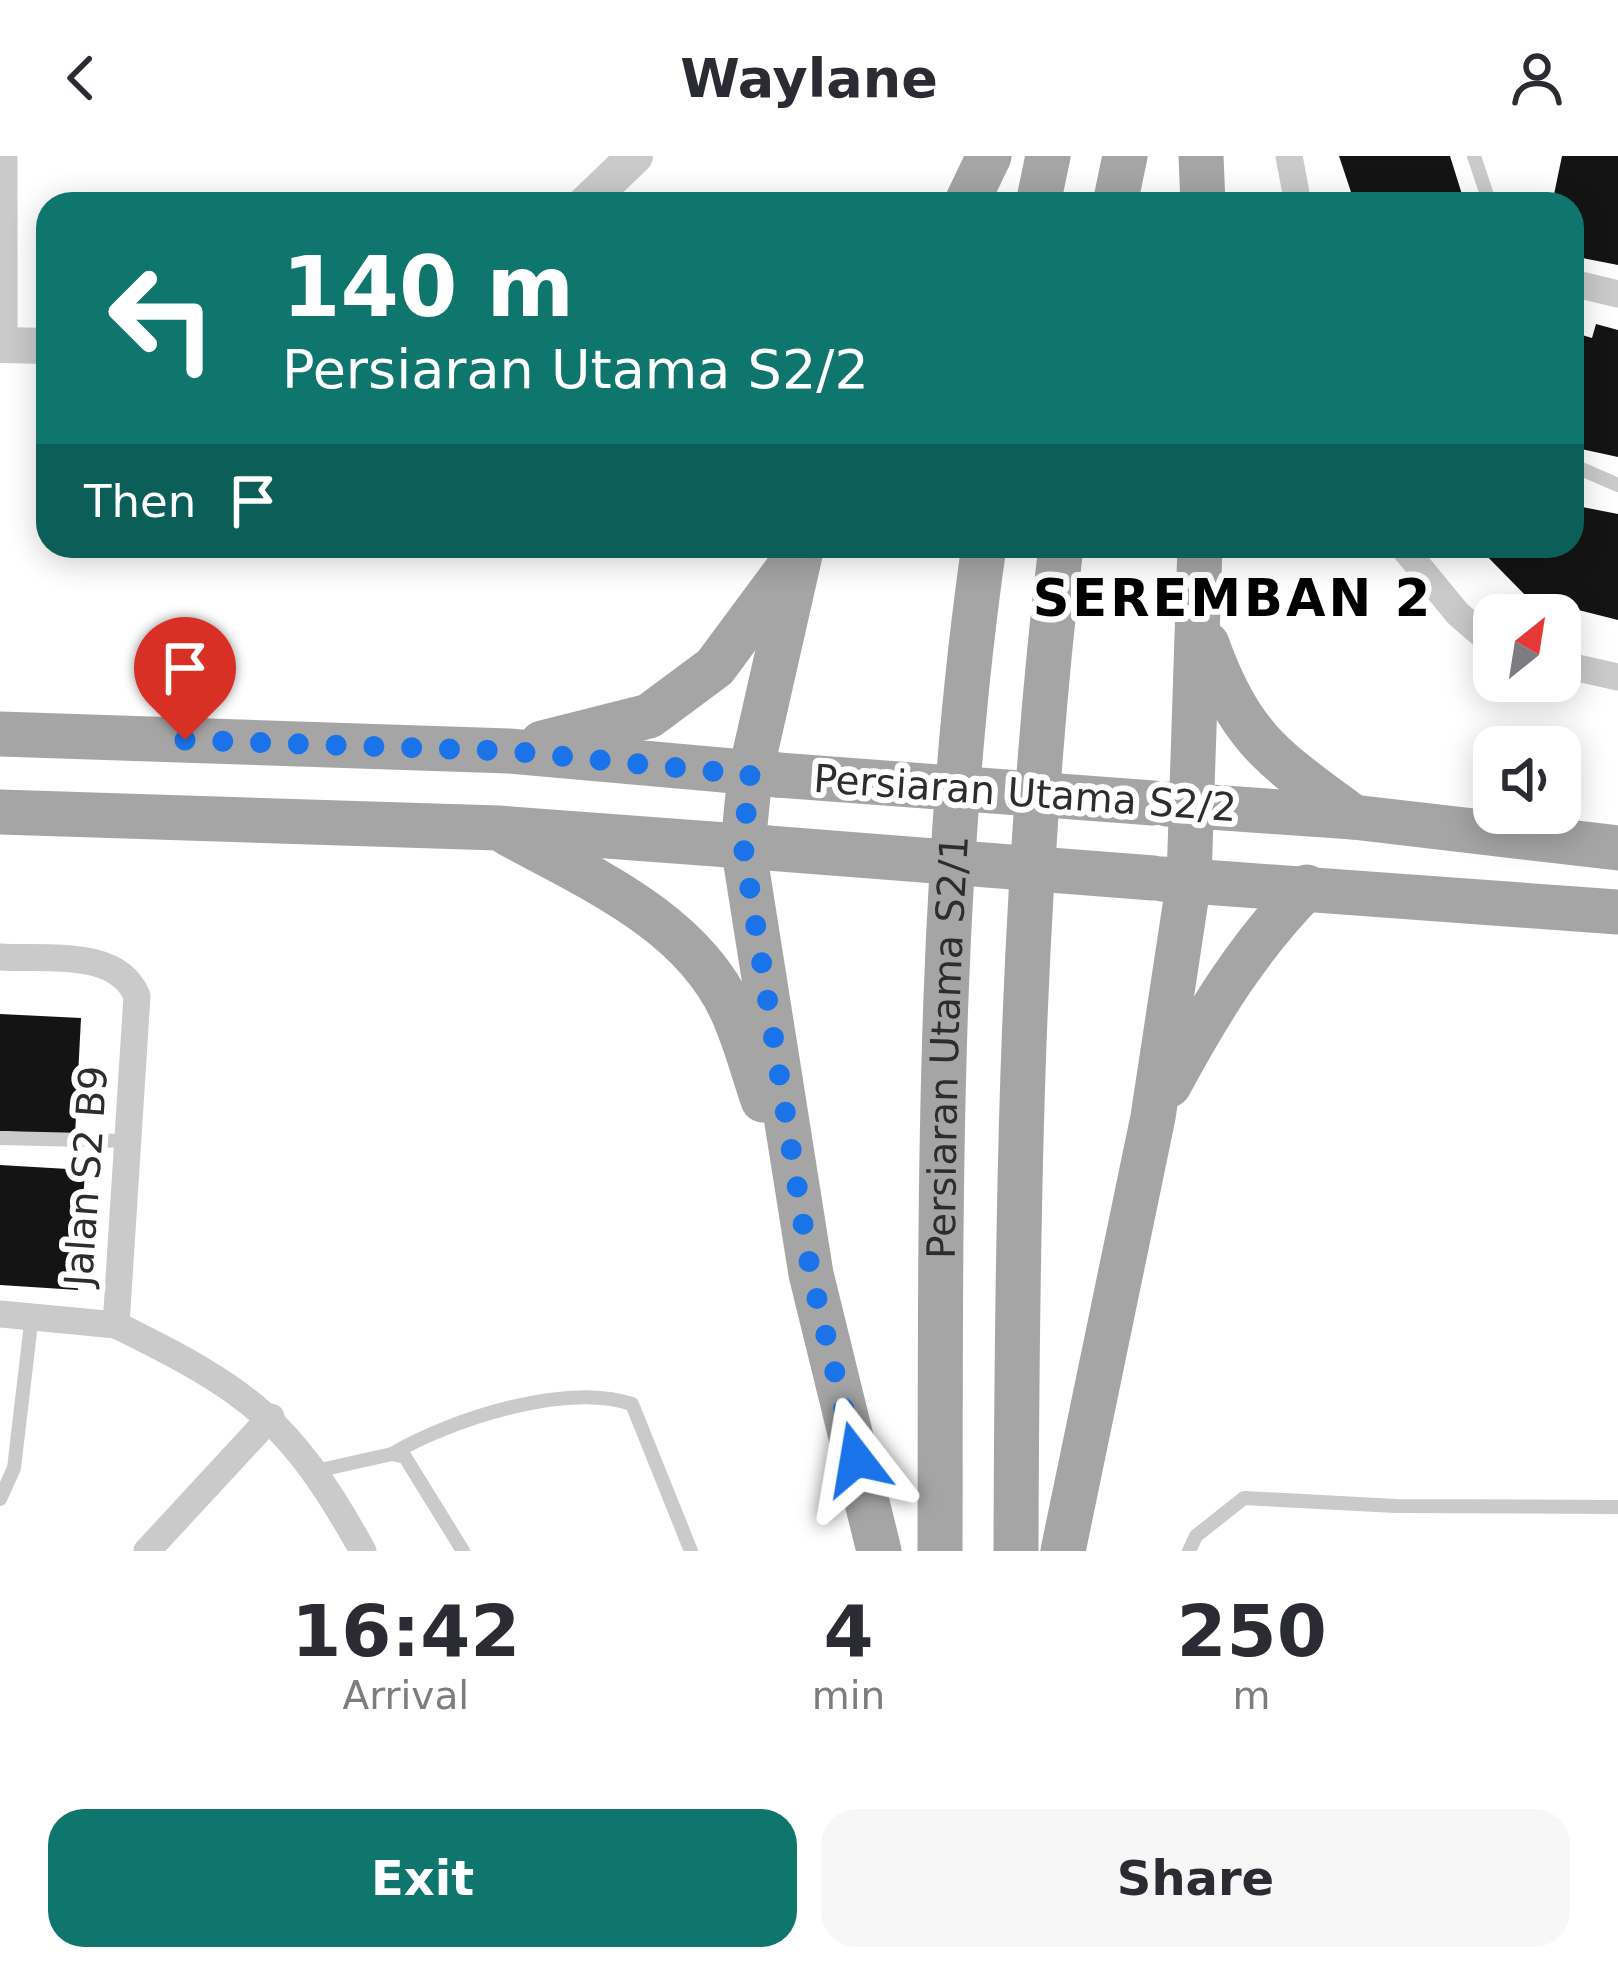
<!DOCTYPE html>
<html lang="en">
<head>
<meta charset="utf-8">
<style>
  :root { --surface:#fff; --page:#f7f7f7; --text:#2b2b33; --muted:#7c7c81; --accent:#0f766e }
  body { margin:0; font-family:"DejaVu Sans",sans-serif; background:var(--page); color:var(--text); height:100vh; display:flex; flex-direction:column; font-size:45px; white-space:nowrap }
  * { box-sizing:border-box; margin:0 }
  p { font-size:39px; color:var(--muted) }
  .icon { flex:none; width:66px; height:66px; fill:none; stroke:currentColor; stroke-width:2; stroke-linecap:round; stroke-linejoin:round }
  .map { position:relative; height:1395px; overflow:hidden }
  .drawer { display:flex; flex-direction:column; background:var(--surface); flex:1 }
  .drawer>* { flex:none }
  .guide { position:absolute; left:36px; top:36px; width:1548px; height:366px; border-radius:36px; box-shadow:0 6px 30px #0003; background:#0f766e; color:#fff; overflow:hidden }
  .needle { width:78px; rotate:30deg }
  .controls { position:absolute; left:1473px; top:438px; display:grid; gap:24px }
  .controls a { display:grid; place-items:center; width:108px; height:108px; border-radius:24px; background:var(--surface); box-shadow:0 6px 30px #0003; font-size:60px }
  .pin { position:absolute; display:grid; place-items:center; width:102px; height:102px; color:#fff; margin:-123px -51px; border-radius:50% 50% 50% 0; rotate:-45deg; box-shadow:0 0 12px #0007 }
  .pin .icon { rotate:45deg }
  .me { position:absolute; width:132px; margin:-66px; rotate:346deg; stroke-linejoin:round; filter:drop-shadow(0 0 9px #0008) }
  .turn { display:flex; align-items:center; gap:42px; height:252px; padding:0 48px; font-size:54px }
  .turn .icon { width:156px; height:156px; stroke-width:2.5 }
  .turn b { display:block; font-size:84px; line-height:102px }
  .then { display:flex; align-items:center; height:114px; padding:0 48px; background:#0003; gap:24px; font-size:45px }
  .eta { display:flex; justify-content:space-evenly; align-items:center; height:204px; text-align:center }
  .eta b { font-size:72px; font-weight:800; line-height:84px }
  .primary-button { display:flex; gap:24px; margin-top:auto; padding:24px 48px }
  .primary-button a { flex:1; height:138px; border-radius:36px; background:var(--accent); color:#fff; font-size:48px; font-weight:800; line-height:138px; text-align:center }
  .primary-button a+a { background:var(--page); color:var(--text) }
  header { display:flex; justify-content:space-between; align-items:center; height:156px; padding:0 48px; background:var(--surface); font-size:54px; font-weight:800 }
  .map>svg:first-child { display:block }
</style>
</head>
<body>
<header><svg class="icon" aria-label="back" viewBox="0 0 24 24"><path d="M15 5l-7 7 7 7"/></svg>Waylane<svg class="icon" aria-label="person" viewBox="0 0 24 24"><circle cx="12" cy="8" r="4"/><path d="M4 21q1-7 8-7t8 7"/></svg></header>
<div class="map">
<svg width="1618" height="1395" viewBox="0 0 1618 1395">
  <rect width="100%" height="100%" fill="#fff"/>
  <g fill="#141414">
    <polygon points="1339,0 1450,0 1465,48 1355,48"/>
    <polygon points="1562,0 1618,0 1618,109 1572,100 1572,48 1552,48"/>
    <polygon points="1596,168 1618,174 1618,301 1572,291 1572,176 1592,182"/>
    <polygon points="1572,349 1618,358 1618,464 1527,441 1477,390 1572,390"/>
    <polygon points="0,858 81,862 75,979 0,975"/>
    <polygon points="0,1009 85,1014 78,1134 0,1129"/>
  </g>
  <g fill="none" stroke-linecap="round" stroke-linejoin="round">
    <g stroke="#cacaca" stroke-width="14">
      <polyline points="1474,0 1490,48"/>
      <polyline points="1572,309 1618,329"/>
      <polyline points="0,982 128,985"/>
      <path d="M 392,1298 C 452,1263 565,1226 632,1248 L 691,1395"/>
      <polyline points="316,1315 392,1298 405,1301 463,1395"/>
      <polyline points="0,1343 14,1312 32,1159"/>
      <polyline points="1189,1395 1196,1380 1244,1342 1396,1350 1618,1351"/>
    </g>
    <g stroke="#cacaca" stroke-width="27">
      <polyline points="4,0 4,189"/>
      <polyline points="1289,0 1298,48"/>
      <polyline points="1572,127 1618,138"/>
      <polyline points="1402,390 1458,458 1494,489"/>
      <polyline points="1560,508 1618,521"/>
      <path d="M 0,801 C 46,804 117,792 137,840 L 116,1169 C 249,1234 290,1264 363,1395"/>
      <polyline points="0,1158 116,1169"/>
      <polyline points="147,1395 271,1261"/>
    </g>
    <g stroke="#cacaca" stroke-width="36">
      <polyline points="585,48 635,0"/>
      <polyline points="0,189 48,190"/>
    </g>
    <g stroke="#a5a5a5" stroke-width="45">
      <polyline points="1201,0 1203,48"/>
      <polyline points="966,48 989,0"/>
      <polyline points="1038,48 1048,0"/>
      <polyline points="1115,48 1125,0"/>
      <polyline points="802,390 750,619 743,689 811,1118 879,1395"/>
      <path d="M 1207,488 C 1241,584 1275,603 1353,661"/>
      <polyline points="0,578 509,595 778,619"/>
      <polyline points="542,587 649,560 715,511 789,411"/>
      <polyline points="1167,648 1353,661 1618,692"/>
      <polyline points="0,656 498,672 768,692"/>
      <path d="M 509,678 C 590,722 692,766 732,855 C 745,883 753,915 763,944"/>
      <polyline points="1162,723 1618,756"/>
      <path d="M 1169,929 C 1209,855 1248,791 1307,731"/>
      <path id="s1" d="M 940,1395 C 941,1060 936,722 984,390"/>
      <path d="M 1016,1395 C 1017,1058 1021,725 1061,390"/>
      <polyline points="1063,1395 1153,961 1189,724 1200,390"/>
    </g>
    <g stroke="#a5a5a5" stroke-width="45">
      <polyline points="778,619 1153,647"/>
      <polyline points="768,692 1153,722"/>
    </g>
  </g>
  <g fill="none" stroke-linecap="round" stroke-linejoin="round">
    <polyline stroke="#1a73e8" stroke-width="21" stroke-dasharray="0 37.8" points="185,584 509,595 750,619 743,689 811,1118 856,1303"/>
  </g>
  <g text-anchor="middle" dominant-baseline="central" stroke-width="12" stroke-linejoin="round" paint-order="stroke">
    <g font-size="39" fill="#2d2d2d" stroke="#fff">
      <text transform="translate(1025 637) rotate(4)">Persiaran Utama S2/2</text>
      <text stroke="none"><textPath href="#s1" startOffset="504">Persiaran Utama S2/1</textPath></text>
      <text transform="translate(86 1020) rotate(-86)">Jalan S2 B9</text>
    </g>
    <g font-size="51" font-weight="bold" letter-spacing="3" fill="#000" stroke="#fff">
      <text x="1233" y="442">SEREMBAN 2</text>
    </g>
  </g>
</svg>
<div class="controls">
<a><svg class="needle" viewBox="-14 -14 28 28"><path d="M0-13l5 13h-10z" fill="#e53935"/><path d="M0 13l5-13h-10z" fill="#7c7c81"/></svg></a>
<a><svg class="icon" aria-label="sound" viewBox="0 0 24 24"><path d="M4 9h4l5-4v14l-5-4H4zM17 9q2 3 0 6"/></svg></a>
</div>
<div class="pin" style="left:185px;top:584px;background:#d93025"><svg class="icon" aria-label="arrive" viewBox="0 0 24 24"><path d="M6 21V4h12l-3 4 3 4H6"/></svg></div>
<svg class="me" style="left:856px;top:1303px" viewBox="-20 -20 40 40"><path d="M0-17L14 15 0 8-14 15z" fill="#1a73e8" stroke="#fff" stroke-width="4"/></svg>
<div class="guide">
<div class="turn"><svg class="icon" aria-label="left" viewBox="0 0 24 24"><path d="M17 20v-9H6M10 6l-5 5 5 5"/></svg><div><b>140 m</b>Persiaran Utama S2/2</div></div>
<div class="then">Then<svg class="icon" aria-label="arrive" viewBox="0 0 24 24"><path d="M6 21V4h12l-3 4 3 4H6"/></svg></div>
</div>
</div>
<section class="drawer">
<div class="eta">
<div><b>16:42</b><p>Arrival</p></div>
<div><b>4</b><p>min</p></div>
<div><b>250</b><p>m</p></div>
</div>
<div class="primary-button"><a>Exit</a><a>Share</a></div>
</section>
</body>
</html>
